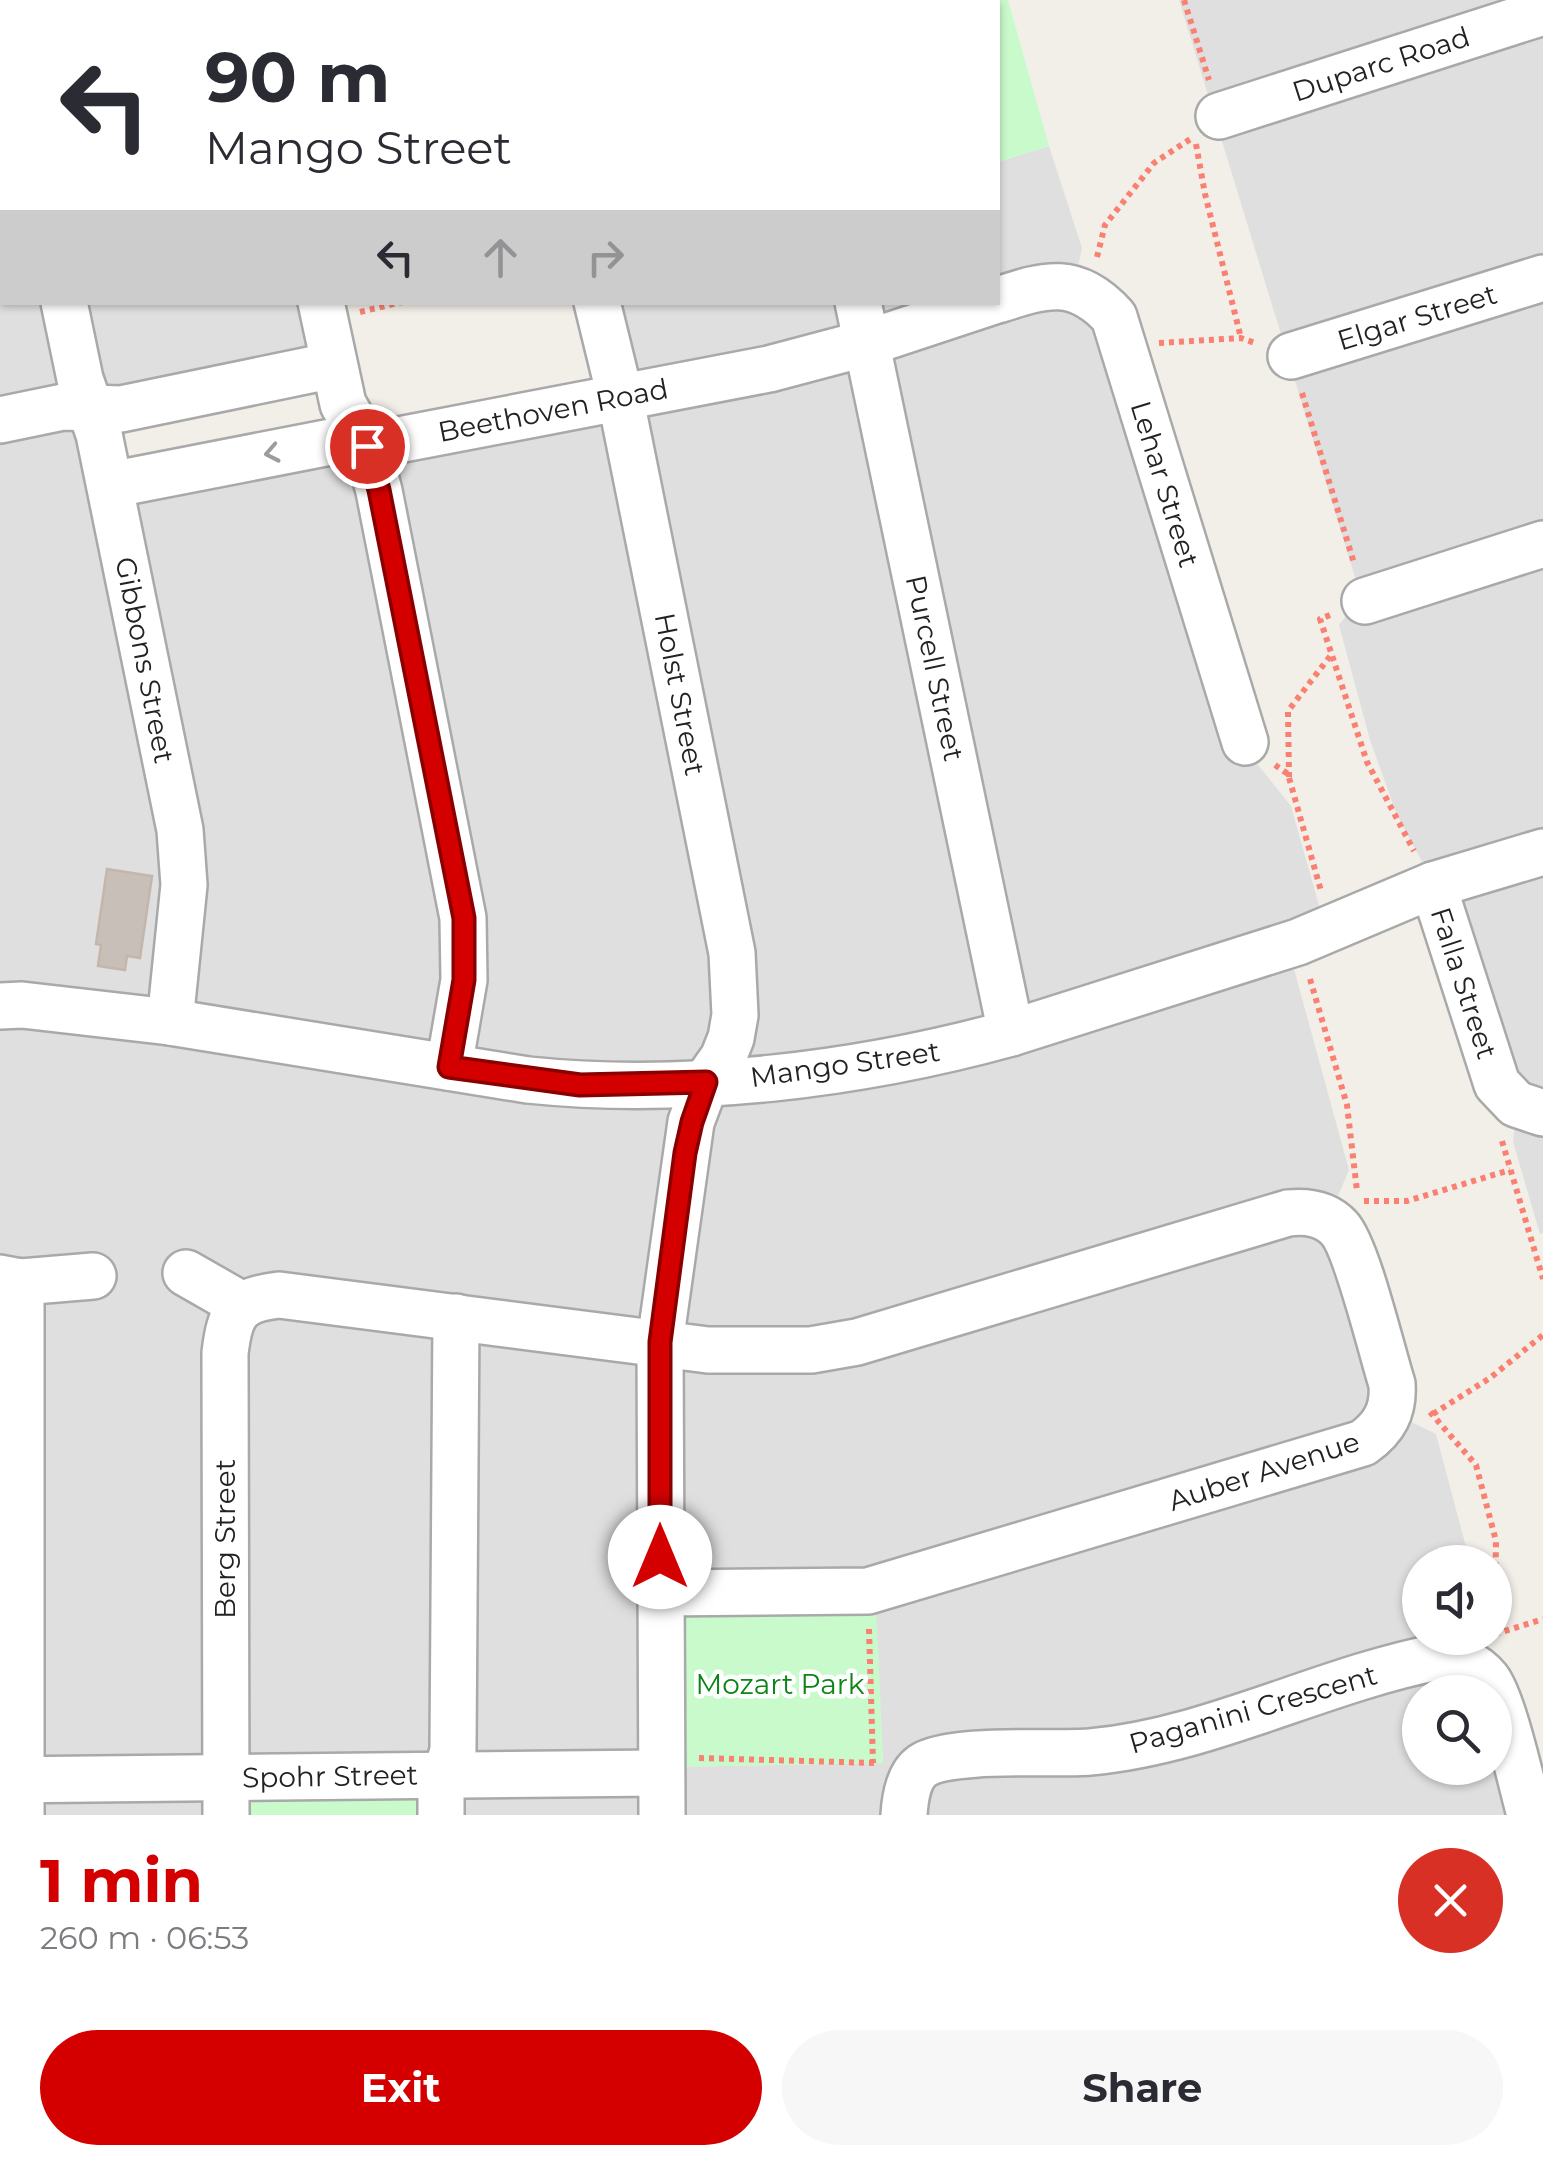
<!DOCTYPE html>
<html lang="en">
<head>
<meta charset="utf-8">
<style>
  :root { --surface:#fff; --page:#f7f7f7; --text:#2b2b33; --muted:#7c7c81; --accent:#d40000 }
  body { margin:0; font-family:Montserrat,sans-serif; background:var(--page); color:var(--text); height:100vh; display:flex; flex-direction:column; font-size:38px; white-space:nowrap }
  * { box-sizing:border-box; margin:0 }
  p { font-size:32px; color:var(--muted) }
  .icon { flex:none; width:55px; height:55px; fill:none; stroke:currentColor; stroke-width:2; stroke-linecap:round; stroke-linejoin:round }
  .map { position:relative; height:1815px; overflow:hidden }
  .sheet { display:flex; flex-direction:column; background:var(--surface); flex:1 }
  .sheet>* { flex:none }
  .hud { position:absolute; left:0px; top:0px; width:1000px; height:305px; box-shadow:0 2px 8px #0004; background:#fff; color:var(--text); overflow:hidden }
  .buttons { position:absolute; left:1402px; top:1545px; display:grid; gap:20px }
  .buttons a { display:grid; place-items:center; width:110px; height:110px; border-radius:50%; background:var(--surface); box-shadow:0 2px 8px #0004; font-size:50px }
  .pin { position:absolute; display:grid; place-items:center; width:85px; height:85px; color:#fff; margin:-42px; border:5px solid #fff; border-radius:50%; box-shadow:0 2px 10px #0007 }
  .me { position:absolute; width:110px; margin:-55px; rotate:0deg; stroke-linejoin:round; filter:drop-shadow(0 0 8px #0008) }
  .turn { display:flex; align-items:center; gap:35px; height:210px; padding:0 40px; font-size:45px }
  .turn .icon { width:130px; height:130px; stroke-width:2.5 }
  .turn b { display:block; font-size:70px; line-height:85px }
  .lanes { display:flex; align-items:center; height:95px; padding:0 40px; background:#0003; justify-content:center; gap:50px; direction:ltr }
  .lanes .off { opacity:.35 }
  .round { display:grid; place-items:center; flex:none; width:105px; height:105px; border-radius:52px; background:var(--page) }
  .head { display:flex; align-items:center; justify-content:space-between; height:170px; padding:0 40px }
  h1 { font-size:60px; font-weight:700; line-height:75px; color:var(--accent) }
  .button { display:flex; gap:20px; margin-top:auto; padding:20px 40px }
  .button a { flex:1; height:115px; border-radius:60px; background:var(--accent); color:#fff; font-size:40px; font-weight:700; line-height:115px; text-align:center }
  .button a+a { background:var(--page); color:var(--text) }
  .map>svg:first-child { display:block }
</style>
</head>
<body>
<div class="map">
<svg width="1543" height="1815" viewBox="0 0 1543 1815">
  <rect width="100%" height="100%" fill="#f2efe9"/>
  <g fill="#e0dfdf" fill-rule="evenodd">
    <path d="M 0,0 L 792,2 L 2,2 L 2,302 L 324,303 L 337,366 L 121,411 L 90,410 L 109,487 L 342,442 L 371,450 L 623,400 L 600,303 L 998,302 L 998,162 L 1049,146 L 1082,248 L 1073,290 L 1101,306 L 1113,320 L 1242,745 L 1291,806 L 1327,934 L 1288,947 L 1349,1170 L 1329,1217 L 1341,1226 L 1350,1241 L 1394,1383 L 1393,1413 L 1436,1434 L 1470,1562 L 1420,1562 L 1420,1638 L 1485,1638 L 1478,1667 L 1496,1687 L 1532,1815 L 443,1815 L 448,1772 L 228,1776 L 228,1815 L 0,1815 ZM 874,1591 L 883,1763 L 662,1767 L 662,1594 ZM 1420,1692 L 1495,1692 L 1495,1768 L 1420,1768 Z"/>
    <polygon points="1179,0 1543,0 1543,1233 1540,1234 1513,1142 1517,1103 1435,886 1397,815 1370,740 1339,625 1361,597"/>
  </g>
  <g fill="#c8facc">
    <polygon points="800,0 1008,0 1049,146 998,162 998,2"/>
    <polygon points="876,1602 883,1763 675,1767 683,1620 690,1612"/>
    <polygon points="405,1792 416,1799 427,1815 241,1815 258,1796"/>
  </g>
  <polygon fill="#c7bfb8" stroke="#c4b6ab" stroke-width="2.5" points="107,869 152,876 140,958 127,956 125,970 98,966 101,945 96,944"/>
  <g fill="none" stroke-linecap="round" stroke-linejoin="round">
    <g stroke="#a9a9a9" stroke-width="50">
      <g id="minor">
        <polyline points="0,0 2,11"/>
        <polyline points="258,0 259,2"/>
        <polyline points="528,0 529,2"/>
        <polyline points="790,0 791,2"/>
        <polyline points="1219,116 1543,12"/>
        <path d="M 998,300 C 1046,284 1076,275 1114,317 L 1245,742"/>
        <polyline points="64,302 80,379 99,434 180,830 184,885 170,1022"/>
        <polyline points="321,302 343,404 367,446 379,491 463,918 464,980 449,1067"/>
        <polyline points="597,302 620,396 732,953 735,1015 731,1038 723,1058 706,1082 691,1122 660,1343 662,1815"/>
        <polyline points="858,302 1011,1033"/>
        <polyline points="1291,356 1543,278"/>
        <polyline points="0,420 63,407 121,409 334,365"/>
        <polyline points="110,485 341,440 367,446 769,369 867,343 991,302"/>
        <polyline points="1365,601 1543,544"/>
        <polyline points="1433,885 1497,1084 1516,1104 1543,1113"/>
        <path d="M 0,1006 L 22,1005 L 170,1022 L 528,1080 C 685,1096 859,1075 1011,1033 L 1298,942 L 1433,885 L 1543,852"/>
        <polyline points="186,1273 242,1305"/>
        <polyline points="0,1278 21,1282 93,1276"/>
        <polyline points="0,1780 660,1773"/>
        <polyline points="21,1815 21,1282"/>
        <path d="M 226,1815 L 225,1353 C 230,1312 237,1300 279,1295 L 708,1350 L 811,1350 L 857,1342 L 1288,1213 C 1307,1211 1325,1213 1339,1228 C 1357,1247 1382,1353 1392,1384 C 1394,1411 1384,1428 1363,1443 L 868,1591 L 660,1593"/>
        <polyline points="441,1815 441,1795 453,1750 456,1317"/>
        <path d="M 904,1815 C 905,1799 908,1776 922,1766 C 950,1747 1053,1755 1090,1752 C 1210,1741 1320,1680 1438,1657 C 1457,1658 1474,1663 1487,1679 C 1503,1698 1522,1786 1530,1815"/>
      </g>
    </g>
    <g stroke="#fa8072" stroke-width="6" stroke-dasharray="5 5" stroke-linecap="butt">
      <polyline points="1184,0 1209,80"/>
      <polyline points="1196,144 1205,194 1241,338"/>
      <polyline points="1097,257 1105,225 1154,163 1192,138"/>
      <polyline points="360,312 402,302"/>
      <polyline points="1159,343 1241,338 1255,343"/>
      <polyline points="1302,393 1354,563"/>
      <polyline points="1330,615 1320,619 1367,762 1414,851"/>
      <polyline points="1275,765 1288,774 1321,891"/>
      <polyline points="1289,777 1288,711 1331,655"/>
      <polyline points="1310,979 1347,1105 1357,1191"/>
      <polyline points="1502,1141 1543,1279"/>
      <polyline points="1364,1201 1407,1201 1510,1170"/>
      <polyline points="1430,1412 1476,1465 1496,1541 1495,1611"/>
      <polyline points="1433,1414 1490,1378 1543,1335"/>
      <polyline points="869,1629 873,1763"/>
      <polyline points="1495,1634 1543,1619"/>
      <polyline points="699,1758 876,1763"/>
    </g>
    <use href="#minor" stroke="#fff" stroke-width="45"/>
  </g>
  <defs><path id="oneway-chevron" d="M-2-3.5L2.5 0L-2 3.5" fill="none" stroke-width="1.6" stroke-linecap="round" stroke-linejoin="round" transform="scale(2.5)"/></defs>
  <use stroke="#9c9c9c" href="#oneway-chevron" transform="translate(272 453) rotate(169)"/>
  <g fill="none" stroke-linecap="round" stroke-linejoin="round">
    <g stroke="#8a0000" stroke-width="25">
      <polyline id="route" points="367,446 379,490 464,918 464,980 449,1067 580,1085 706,1082 692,1122 685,1153 660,1342 660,1557"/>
    </g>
    <use href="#route" stroke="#d40000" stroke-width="18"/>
  </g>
  <g text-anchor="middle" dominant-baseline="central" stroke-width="9" stroke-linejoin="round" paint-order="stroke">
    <g font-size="28" fill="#222" stroke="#fff">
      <text transform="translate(1381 64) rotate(-18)">Duparc Road</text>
      <text transform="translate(1417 317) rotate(-17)">Elgar Street</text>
      <text transform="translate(553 410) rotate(-11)">Beethoven Road</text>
      <text transform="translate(1165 484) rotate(73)">Lehar Street</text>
      <text transform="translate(145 660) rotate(79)">Gibbons Street</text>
      <text transform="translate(935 668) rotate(78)">Purcell Street</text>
      <text transform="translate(680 694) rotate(79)">Holst Street</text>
      <text transform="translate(1464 983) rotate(72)">Falla Street</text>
      <text transform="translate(845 1064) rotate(-8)">Mango Street</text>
      <text transform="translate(1264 1471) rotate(-18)">Auber Avenue</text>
      <text transform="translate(225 1539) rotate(-90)">Berg Street</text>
      <text transform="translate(1253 1709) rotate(-16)">Paganini Crescent</text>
      <text transform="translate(330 1776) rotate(-1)">Spohr Street</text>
    </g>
    <g font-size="28" fill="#0c8416" stroke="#fff">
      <text x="780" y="1684">Mozart Park</text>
    </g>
  </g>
</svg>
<div class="buttons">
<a><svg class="icon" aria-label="sound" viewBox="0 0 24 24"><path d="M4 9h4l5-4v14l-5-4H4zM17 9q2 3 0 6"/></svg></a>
<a><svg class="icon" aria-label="search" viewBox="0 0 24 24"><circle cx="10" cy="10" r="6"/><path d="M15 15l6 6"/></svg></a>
</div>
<div class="pin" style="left:367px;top:446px;background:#d93025"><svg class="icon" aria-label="arrive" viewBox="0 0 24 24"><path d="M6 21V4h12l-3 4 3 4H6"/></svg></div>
<svg class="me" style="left:660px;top:1557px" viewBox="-20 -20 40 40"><circle r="19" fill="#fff"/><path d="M0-13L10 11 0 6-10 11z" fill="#d40000"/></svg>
<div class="hud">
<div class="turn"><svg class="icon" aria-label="left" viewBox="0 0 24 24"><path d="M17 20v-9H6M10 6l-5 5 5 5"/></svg><div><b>90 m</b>Mango Street</div></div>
<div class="lanes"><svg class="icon" aria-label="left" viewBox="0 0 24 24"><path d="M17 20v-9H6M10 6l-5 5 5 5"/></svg><svg class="icon off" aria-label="ahead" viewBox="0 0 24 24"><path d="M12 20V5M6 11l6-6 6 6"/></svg><svg class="icon off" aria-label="right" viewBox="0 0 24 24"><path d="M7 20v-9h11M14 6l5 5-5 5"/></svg></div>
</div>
</div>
<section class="sheet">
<div class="head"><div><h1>1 min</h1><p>260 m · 06:53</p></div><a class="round" style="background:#d93025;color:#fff"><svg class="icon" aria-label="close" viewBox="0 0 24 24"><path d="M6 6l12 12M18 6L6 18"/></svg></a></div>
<div class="button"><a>Exit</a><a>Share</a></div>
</section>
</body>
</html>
